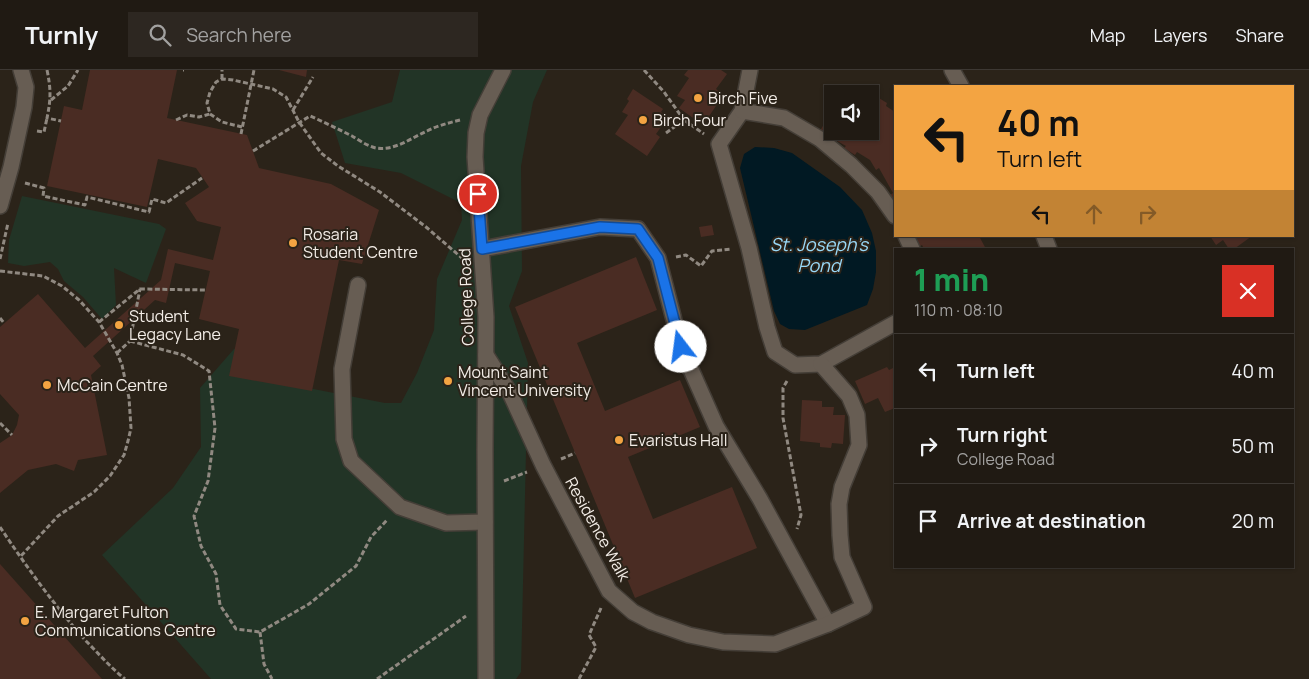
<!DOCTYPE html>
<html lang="en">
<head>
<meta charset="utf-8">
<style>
  :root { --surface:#201a13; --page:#2d2721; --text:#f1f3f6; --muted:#a2a1a0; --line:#3d3833 }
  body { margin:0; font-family:Manrope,sans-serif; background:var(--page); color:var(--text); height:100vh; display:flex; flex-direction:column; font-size:19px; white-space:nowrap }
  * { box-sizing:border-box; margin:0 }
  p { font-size:16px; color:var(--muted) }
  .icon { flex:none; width:28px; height:28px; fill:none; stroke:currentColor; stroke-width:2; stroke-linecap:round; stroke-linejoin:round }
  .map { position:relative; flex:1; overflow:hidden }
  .panel { position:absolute; left:894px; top:178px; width:400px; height:320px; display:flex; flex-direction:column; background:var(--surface); border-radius:0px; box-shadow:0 1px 4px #0004,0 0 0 1px var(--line) }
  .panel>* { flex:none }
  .hud { position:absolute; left:894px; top:15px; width:400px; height:152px; border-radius:0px; box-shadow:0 1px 4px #0004,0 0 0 1px var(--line); background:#f3a442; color:#111; overflow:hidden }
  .buttons { position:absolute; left:824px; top:15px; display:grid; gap:10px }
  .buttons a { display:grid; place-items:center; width:55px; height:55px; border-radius:0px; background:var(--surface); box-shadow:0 1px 4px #0004,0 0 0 1px var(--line); font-size:25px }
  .pin { position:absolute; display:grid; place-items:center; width:42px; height:42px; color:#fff; margin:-21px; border:2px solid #fff; border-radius:50%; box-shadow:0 1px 5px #0007 }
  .me { position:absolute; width:55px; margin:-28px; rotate:345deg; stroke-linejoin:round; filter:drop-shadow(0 0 4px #0008) }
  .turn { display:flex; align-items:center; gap:18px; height:105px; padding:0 20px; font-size:22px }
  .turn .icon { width:65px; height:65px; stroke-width:2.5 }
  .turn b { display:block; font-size:35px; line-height:42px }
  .lanes { display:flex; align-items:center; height:48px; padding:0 20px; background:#0003; justify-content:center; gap:25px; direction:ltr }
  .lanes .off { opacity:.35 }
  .round { display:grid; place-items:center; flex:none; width:52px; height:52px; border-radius:0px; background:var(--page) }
  .overview { display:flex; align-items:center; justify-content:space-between; height:85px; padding:0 20px }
  h1 { font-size:30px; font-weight:800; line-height:38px; color:#1e9e55 }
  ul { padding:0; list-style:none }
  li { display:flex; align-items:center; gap:15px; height:75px; padding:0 20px; border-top:1px solid var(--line) }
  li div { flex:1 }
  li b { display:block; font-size:19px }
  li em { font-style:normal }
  header { display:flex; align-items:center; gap:30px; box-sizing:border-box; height:70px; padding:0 25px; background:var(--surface); border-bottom:1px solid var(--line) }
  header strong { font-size:24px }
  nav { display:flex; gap:28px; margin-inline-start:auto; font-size:18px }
  .search { width:350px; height:45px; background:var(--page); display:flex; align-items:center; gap:12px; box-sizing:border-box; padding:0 18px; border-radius:0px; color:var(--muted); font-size:19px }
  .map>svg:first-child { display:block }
</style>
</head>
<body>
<header>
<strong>Turnly</strong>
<div class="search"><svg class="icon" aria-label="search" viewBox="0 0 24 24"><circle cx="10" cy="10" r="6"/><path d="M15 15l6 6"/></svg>Search here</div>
<nav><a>Map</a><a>Layers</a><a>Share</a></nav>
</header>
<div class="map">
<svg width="1309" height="609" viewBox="0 0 1309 609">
  <rect width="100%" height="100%" fill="#2b2319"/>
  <g fill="#223426">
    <polygon points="400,0 547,0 533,32 521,96 522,201 509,236 528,293 521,602 516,609 211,609 102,485 173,418 201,377 200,318 234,279 272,263 293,315 385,333 401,333 417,303 434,260 437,209 462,150 461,133 401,103 345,93 332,52 392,32"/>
    <polygon points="22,126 159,154 166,159 146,213 114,198 116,235 102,249 83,227 64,211 58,199 50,192 24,196 8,193 9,170"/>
  </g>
  <polygon fill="#011923" points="755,77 774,78 792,83 840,117 862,140 872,163 876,181 876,202 873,219 867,235 805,260 789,259 780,254 774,241 740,98 744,84"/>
  <g fill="#4a2c23">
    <polygon points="90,0 177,0 167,48 247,65 259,98 331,114 379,140 362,194 339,190 312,321 229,306 239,259 199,249 210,201 175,193 166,233 155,230 93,286 101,296 91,305 107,385 78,390 74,401 56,394 28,400 0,423 0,373 12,365 17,355 19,345 0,324 0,257 38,224 85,278 161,210 168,179 213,190 221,157 197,151 185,133 209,117 196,98 158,89 147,137 47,116 64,36 82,40"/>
    <polygon points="279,0 307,0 306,7"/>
    <polygon points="688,0 721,0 727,4 716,19 720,22 715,30 718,33 703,55 679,38 685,30 677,26 689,8 684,5"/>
    <polygon points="633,19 663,39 661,42 665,45 658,55 661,57 656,64 660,67 647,86 615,64 628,45 622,42 629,31 627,29"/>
    <polygon points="874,25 887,33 886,36 895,42 895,135 890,125 893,123 879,98 876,100 870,90 857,82 855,85 844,78 846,76 820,61 832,40 832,61 870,61 870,27 872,28"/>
    <polygon points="712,155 714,165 701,167 699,157"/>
    <polygon points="912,166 979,166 986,179 924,179 922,175 919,177"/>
    <polygon points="1210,166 1252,166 1234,179 1229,179 1223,170 1216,175"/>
    <polygon points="636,187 657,240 577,273 605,341 680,310 700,357 628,387 653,449 732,417 757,478 635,528 515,237"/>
    <polygon points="887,297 889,300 895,297 895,338 885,342 878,328 865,334 855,311"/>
    <polygon points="802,330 822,331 822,337 834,337 833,345 845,345 843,374 832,373 831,378 820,377 820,373 800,371"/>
    <polygon points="0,494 102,609 0,609"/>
  </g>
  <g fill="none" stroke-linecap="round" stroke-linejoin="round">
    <g stroke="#443e37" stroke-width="18">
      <g id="minor">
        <polyline points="750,0 742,41 719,74 749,178 767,257 775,282 795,295 821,294 895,253"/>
        <polyline points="952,0 961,16"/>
        <polyline points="742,41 784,48 820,69 851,95 878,122 895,146"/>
        <polyline points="0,136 11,97 24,37 26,17 21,0"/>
        <polyline points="906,166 912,179"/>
        <polyline points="1044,166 1049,179"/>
        <polyline points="482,179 600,157 638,159 658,188 681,277 716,356 760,429 828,554"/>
        <polyline points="358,215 342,299 344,369 351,391 400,437 446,453 485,452"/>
        <polyline points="486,285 510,323 543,395 609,521 633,542 652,552 689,565 723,572 775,574 828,554 864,537 842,487 840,465 839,434 842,417 859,375 857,345 849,326 821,294"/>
        <polyline points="486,609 485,379 486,247 475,87 476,63 480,45 503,0"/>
      </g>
    </g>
    <g stroke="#908981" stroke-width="3" stroke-dasharray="5 2.5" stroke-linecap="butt">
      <path d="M 47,0 C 51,19 51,29 47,48 L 61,51"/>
      <polyline points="183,0 184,0"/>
      <polyline points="644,0 664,22 684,50"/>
      <polyline points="222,9 222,0"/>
      <polyline points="51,30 68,16 78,0"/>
      <polyline points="293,40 313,7"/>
      <polyline points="176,50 187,45 199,47 210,44"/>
      <polyline points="242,57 222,52 210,44 207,33 210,22 216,12 222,9 233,10 273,19 286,27 299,52 321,83 338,96 380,122 426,157 462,188"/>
      <polyline points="37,61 44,62 47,48"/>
      <polyline points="666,63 684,50 704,64"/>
      <polyline points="241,64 254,0"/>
      <path d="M 253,81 L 310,46 C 324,52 338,59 352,66 C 359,70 367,76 376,78 C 395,81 411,68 427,61 C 437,56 448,53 460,50"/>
      <polyline points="25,113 44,118 43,126 85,135 87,127 149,142 152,129 166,133 202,108"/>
      <polyline points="676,187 686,185 701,196 712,181 732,179"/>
      <polyline points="0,189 8,153"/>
      <polyline points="0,201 43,206 62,216 79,230 99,252 117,283 122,295 129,328 131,358 128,371 124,385 110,406 94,422 58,446 20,487"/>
      <polyline points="0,248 4,253"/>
      <polyline points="99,252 140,219 206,220"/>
      <polyline points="130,271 183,285 209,301 215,358 208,411 194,446 201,476 216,504 220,535 236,559 260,562 309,534 356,496 371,467 387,450"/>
      <polyline points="117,283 130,271 140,219"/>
      <polyline points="787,311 783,318 783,348 801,445 797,459"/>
      <polyline points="0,353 12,365"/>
      <polyline points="561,389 575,383"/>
      <polyline points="504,411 527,402"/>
      <path d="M 0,457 C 26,496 54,535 86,571 C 99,584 110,597 125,609"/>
      <polyline points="260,562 264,594 272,609"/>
      <polyline points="377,609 466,546"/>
      <polyline points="579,609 596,577 589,565 601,538"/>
    </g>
    <use href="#minor" stroke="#675d53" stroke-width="15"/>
  </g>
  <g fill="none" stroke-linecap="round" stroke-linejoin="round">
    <g stroke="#114b97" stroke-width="12">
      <polyline id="route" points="478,124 482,179 600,157 638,159 658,188 681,277"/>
    </g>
    <use href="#route" stroke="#1a73e8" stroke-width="9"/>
  </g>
  <g fill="#f3a442" stroke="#2b2319" stroke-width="2">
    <circle cx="698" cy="28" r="5"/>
    <circle cx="643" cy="50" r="5"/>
    <circle cx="293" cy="173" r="5"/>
    <circle cx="119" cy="255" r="5"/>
    <circle cx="448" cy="311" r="5"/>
    <circle cx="47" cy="315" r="5"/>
    <circle cx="619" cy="370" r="5"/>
    <circle cx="25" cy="551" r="5"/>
  </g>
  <g text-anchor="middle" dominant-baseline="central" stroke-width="4" stroke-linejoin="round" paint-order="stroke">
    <g font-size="16" fill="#f3ede7" stroke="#2b2319" text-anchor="start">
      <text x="708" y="28">Birch Five</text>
      <text x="653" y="50">Birch Four</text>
      <text x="303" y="164">Rosaria<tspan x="303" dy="18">Student Centre</tspan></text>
      <text x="129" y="246">Student<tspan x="129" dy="18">Legacy Lane</tspan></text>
      <text x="458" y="302">Mount Saint<tspan x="458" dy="18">Vincent University</tspan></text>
      <text x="57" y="315">McCain Centre</text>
      <text x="629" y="370">Evaristus Hall</text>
      <text x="35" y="542">E. Margaret Fulton<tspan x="35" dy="18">Communications Centre</tspan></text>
    </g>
    <g font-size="16" fill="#f3ede7" stroke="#2b2319">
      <text transform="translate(466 227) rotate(-92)">College Road</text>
      <text transform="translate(598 459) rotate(61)">Residence Walk</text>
    </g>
    <g font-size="18" font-style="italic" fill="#99d9f8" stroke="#2b2319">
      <text x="819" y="174">St. Joseph’s<tspan x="819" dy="21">Pond</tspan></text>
    </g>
  </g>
</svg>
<div class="buttons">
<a><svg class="icon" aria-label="sound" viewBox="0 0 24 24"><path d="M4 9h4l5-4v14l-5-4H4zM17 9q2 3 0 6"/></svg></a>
</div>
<div class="pin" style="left:478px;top:124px;background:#d93025"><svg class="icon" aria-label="arrive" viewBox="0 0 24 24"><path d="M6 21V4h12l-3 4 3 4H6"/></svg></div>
<svg class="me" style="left:681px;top:277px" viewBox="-20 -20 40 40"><circle r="19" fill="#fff"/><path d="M0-13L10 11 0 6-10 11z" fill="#1a73e8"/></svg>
<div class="hud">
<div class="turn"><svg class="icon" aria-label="left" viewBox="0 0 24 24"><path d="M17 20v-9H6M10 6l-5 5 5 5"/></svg><div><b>40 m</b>Turn left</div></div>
<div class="lanes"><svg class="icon" aria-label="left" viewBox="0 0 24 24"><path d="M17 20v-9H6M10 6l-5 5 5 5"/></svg><svg class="icon off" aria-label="ahead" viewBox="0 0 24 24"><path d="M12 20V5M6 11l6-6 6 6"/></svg><svg class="icon off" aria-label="right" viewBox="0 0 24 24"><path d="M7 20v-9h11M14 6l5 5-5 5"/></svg></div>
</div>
<section class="panel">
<div class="overview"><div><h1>1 min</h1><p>110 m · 08:10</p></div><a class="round" style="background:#d93025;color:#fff"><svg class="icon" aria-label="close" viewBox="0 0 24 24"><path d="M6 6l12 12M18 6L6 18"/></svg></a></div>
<ul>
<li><svg class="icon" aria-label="left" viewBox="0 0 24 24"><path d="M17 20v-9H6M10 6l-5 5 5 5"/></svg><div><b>Turn left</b></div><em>40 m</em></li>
<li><svg class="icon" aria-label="right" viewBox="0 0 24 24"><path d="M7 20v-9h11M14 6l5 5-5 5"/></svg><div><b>Turn right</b><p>College Road</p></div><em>50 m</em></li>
<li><svg class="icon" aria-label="arrive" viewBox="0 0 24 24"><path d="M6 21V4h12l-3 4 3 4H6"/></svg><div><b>Arrive at destination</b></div><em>20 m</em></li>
</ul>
</section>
</div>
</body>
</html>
